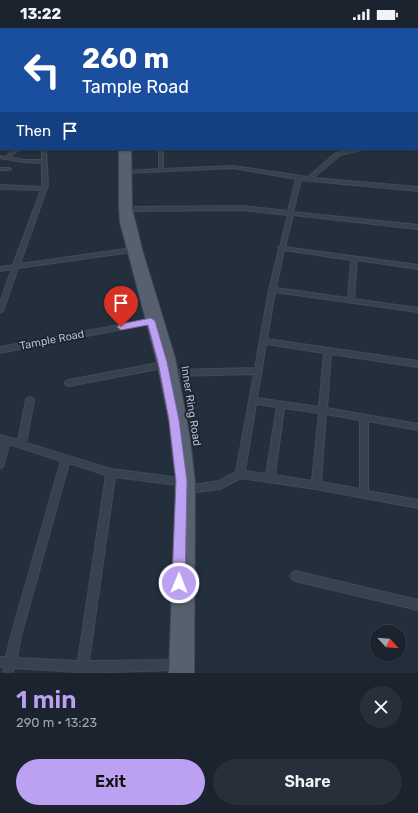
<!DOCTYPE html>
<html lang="en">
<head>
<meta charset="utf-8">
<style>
  :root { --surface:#1b232e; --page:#282f3a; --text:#f1f3f6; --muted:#a0a4aa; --line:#39404a; --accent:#bca0f2 }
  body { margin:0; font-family:Rubik,sans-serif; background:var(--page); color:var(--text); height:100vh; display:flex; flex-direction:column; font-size:15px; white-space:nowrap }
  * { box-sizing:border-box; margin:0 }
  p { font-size:13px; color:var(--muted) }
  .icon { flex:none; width:22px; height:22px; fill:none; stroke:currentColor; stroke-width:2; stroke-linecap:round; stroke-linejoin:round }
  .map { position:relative; height:645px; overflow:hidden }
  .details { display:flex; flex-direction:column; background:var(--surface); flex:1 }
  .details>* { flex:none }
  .top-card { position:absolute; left:0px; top:0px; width:418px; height:122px; box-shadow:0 1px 3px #0004,0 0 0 1px var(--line); background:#1a4fa0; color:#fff; overflow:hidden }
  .needle { width:26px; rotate:116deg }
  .fabs { position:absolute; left:370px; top:597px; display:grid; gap:8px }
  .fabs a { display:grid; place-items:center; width:36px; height:36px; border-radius:50%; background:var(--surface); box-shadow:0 1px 3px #0004,0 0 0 1px var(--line); font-size:20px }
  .pin { position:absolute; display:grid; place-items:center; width:34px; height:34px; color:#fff; margin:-41px -17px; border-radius:50% 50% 50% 0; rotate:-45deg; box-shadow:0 0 4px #0007 }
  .pin .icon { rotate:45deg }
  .me { position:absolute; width:44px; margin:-22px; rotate:1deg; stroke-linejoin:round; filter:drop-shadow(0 0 3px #0008) }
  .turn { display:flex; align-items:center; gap:14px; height:84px; padding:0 16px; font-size:18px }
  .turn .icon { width:52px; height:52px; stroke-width:2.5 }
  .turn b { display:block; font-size:28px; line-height:34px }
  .then { display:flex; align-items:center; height:38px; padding:0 16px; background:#0003; gap:8px; font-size:15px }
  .round { display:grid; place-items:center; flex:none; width:42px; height:42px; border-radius:21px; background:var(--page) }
  .head { display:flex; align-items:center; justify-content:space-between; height:68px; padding:0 16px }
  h1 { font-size:24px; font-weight:600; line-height:30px; color:var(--accent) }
  .action { display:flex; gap:8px; margin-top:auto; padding:8px 16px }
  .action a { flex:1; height:46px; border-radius:24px; background:var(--accent); color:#111; font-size:16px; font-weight:600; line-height:46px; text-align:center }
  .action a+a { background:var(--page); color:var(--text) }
  .status { display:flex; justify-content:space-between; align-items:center; height:28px; padding:0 20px; background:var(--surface); direction:ltr }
  .status svg { height:11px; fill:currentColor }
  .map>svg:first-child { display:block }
</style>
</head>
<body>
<div class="status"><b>13:22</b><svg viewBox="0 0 49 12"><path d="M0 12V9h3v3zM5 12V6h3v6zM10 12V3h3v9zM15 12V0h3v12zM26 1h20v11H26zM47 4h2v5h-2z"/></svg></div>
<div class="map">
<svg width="418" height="645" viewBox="0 0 418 645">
  <rect width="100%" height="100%" fill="#242f3e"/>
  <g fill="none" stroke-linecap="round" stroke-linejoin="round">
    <g stroke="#414a57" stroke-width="2">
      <g id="minor">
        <polygon points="111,0 115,0 110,1"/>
        <polygon points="300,0 304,0 305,1 301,1"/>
        <polygon points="344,0 348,0 350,1 346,1"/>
        <rect x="417" y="32" width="1" height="2"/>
        <rect x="0" y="37" width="1" height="2"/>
        <rect x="417" y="48" width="1" height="3"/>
        <rect x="0" y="96" width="1" height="2"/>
        <rect x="417" y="98" width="1" height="2"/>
        <rect x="0" y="107" width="1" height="3"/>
        <rect x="417" y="111" width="1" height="2"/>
        <rect x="0" y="117" width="1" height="3"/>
        <polygon points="14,121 19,121 10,129 24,132 42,132 42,121 46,121 48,157 20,236 132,220 135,222 132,224 18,240 3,283 0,285 0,274 12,241 0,243 0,239 13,237 41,162 0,161 0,157 42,159 42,135 24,134 0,130 0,128 6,129"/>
        <path d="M 159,121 L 163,121 L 163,141 L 233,138 L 308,149 L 336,125 L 357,121 L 366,121 L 340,127 L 313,150 L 418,159 L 418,163 L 301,152 L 293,184 L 418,197 L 418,201 L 293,187 L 285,219 L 418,237 L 418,241 L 357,232 L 354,271 L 418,280 L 418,284 L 275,264 L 267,311 L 418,333 L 418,339 L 331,326 L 327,380 L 418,396 L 418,402 L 368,393 L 368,463 L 418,472 L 418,480 L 316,461 L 241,450 L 220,461 L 189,465 L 186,464 L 185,461 L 186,458 L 219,453 L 236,444 L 254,346 L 174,348 L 171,347 L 170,345 L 171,343 L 174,342 L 255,340 L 269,262 L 279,221 L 278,220 L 280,219 L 288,187 L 242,182 L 129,183 L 123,185 L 120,183 L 129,179 L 242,178 L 288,183 L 296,151 L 233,140 L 126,145 L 126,144 L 128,143 L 159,141 ZM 284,222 L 351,232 L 348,270 L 276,260 ZM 266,316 L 324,325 L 319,379 L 257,370 ZM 256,376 L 277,379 L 266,446 L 245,443 ZM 284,380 L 319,385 L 312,453 L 275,447 ZM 326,386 L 360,392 L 360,461 L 321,454 Z"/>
        <polygon points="0,140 9,140 11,141 9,142 0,142"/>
        <polygon points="151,291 153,291 154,293 153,295 0,325 0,319"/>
        <polygon points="163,334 166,335 167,337 166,339 163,340 69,358 66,357 65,355 66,353 69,352"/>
        <path d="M 30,369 L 33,370 L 34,372 L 26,415 L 111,441 L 188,451 L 189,454 L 188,457 L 185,458 L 115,449 L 89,633 L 177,632 L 181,633 L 182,637 L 181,641 L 177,642 L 77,645 L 77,644 L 14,640 L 13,645 L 3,645 L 4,640 L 0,639 L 0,629 L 6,629 L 11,608 L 61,433 L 9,416 L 4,436 L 3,439 L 0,440 L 0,419 L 1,414 L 0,413 L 0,407 L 18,412 L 26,372 L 27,370 ZM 69,435 L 106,447 L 78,633 L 17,630 L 21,608 Z"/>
        <polygon points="295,543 418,572 418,582 295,553 292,551 290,548 292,545"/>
      </g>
    </g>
    <g stroke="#414a57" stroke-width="2">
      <g id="major">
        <rect x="141" y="0" width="4" height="1"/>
        <polygon points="119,121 125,121 126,179 125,121 131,121 132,181 143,225 175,330 190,411 195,455 194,645 169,645 176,453 169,392 157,334 120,194 119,177"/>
      </g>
    </g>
    <use href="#minor" fill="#38414e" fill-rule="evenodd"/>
    <use href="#major" fill="#56606e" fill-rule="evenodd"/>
  </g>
  <polygon fill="#bca0f2" stroke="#7a689d" points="151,290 155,293 167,334 179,392 187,453 185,555 183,559 179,561 174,559 172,555 176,453 169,392 158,334 148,297 121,302 117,299 121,296"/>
  <g text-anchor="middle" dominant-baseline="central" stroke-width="4" stroke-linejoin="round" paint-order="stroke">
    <g font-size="11" fill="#b4bcc9" stroke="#1d2633">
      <text transform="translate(52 312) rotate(-11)">Tample Road</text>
      <text transform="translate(191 378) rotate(81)">Inner Ring Road</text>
    </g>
  </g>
</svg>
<div class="fabs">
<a><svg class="needle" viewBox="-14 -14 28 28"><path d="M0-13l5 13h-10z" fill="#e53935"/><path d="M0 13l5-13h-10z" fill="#a0a4aa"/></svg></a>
</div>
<div class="pin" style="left:121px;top:299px;background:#d93025"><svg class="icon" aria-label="arrive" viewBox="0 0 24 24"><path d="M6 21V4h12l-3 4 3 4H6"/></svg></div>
<svg class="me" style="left:179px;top:555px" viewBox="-20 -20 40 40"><circle r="17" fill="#bca0f2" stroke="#fff" stroke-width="3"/><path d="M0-11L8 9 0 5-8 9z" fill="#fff"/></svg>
<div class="top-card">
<div class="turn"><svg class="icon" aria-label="left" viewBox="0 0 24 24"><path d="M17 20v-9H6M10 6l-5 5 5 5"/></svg><div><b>260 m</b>Tample Road</div></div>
<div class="then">Then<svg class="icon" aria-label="arrive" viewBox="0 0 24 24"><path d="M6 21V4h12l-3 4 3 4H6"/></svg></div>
</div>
</div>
<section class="details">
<div class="head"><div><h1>1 min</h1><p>290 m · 13:23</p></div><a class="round"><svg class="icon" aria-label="close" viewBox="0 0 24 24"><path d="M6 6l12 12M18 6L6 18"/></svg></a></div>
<div class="action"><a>Exit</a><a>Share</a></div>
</section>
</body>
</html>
